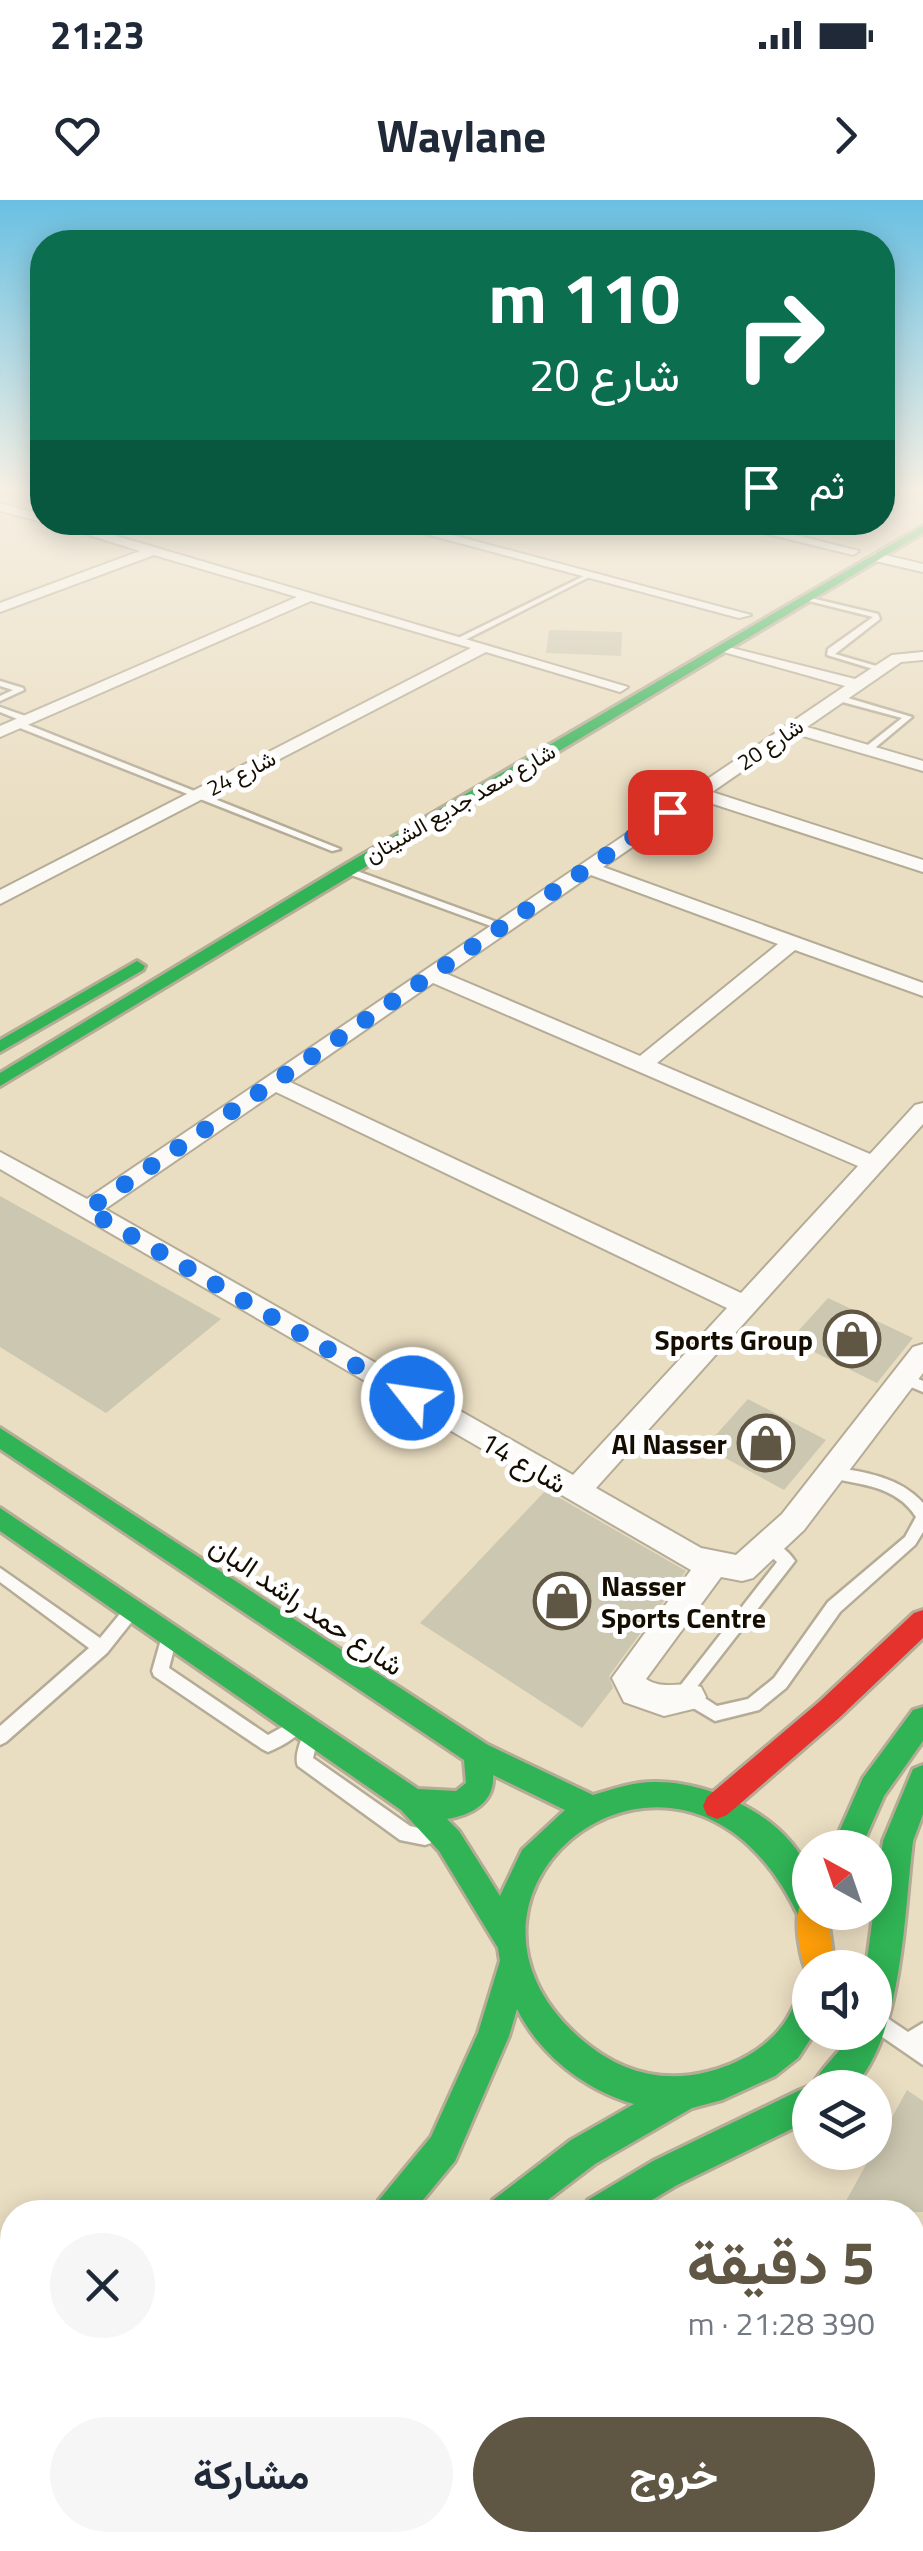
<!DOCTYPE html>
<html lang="ar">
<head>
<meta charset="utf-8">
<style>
  :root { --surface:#fff; --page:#f6f6f7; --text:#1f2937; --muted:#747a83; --accent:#605644 }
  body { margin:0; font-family:"Titillium Web",Vazirmatn,sans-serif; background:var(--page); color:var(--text); direction:rtl; height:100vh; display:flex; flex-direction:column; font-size:38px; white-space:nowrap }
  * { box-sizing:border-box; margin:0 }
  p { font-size:32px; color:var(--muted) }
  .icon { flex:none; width:55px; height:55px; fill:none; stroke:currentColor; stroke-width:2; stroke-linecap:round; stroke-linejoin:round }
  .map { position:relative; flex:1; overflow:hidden; direction:ltr }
  .side { position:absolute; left:0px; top:2000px; width:925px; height:352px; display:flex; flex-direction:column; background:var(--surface); border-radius:40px 40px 0 0; box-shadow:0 5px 25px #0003; direction:rtl }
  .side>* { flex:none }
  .banner { position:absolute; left:30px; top:30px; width:865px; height:305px; border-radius:40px; box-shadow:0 5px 25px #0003; direction:rtl; background:#0b6e4f; color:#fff; overflow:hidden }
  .needle { width:65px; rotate:320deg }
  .fabs { position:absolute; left:792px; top:1630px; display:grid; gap:20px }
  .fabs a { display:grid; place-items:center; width:100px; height:100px; border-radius:50%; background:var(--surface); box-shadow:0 5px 25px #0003; font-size:50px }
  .pin { position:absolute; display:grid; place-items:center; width:85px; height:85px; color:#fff; margin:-42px; border-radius:20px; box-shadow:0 5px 15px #0006 }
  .me { position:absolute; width:110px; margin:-55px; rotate:300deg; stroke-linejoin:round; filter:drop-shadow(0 0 8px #0008) }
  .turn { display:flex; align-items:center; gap:35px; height:210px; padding:0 50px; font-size:45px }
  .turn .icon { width:130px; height:130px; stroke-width:2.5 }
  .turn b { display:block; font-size:70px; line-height:85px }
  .then { display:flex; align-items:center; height:95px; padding:0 50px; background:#0003; gap:20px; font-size:38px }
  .round { display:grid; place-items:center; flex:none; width:105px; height:105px; border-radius:52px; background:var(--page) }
  .summary { display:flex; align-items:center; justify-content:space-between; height:170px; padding:0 50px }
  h1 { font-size:60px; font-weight:700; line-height:75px; color:var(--accent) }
  .button { display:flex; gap:20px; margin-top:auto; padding:20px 50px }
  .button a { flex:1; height:115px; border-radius:60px; background:var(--accent); color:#fff; font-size:40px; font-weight:700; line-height:115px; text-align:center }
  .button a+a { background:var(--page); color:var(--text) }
  .status { display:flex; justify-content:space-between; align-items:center; height:70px; padding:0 50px; background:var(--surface); direction:ltr }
  .status svg { height:28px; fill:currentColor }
  header { display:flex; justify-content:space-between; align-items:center; height:130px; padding:0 50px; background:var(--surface); font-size:45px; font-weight:700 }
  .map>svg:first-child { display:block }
</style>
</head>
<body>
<div class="status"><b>21:23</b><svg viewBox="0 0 49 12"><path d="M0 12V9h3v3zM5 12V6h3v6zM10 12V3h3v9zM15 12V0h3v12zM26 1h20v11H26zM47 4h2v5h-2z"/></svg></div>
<header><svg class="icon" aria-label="forward" viewBox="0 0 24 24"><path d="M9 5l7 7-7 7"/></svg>Waylane<svg class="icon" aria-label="heart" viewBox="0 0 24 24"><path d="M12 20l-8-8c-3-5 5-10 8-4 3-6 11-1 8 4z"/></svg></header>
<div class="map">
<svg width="923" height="2351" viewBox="0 0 923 2351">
  <rect width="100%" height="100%" fill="#eadec2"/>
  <g fill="#ccc7b0">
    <polygon points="549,430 622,432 621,456 546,453"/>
    <polygon points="0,996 221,1119 106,1213 0,1147"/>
    <polygon points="828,1098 913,1138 877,1183 790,1140"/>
    <polygon points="748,1199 826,1240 784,1290 705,1247"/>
    <polygon points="546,1290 686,1371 609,1476 613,1488 582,1528 420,1423"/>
    <polygon points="907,1890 923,1901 923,2012 840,2012"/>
  </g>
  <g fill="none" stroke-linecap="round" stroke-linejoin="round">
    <g stroke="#b5ac97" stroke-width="5">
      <g id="lane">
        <polygon points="588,374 593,375 461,442 454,440"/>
        <polygon points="807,397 878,414 880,419 835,454 883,468 883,472 827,455 828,449 873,417 805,400"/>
        <polygon points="0,481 23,488 24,490 0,501 0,496 13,490 0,486"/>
        <polygon points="835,496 841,496 912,517 870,552 864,552 864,548 902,518 835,500"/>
        <polygon points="0,507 31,518 32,520 25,522 0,512"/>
        <polygon points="15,522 21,522 340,649 332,651 15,526"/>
        <polygon points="346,667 505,725 507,727 499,729 343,672 343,668"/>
        <polygon points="904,1173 923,1181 923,1192 899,1182 897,1178"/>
        <path d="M 832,1267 C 865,1272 900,1277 923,1303 L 923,1332 L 915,1345 L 840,1412 L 786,1488 L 759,1510 L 715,1521 L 683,1502 L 680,1486 L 777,1362 L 759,1346 L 762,1342 C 773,1338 789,1351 795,1361 L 696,1488 L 697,1493 L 717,1506 L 748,1499 L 774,1478 L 828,1402 L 905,1337 L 916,1317 C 896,1285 860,1285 827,1277 L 825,1273 L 827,1269 Z"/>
        <polygon points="0,1368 100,1438 124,1409 130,1407 136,1409 138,1414 107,1453 6,1542 0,1545 0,1526 89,1448 0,1382"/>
        <path d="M 168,1434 L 174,1436 L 176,1441 L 169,1468 L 268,1535 L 295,1520 L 301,1522 L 303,1527 C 298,1538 280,1547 268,1552 L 262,1549 L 154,1476 L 152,1471 L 162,1436 Z"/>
        <path d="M 310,1530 L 316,1533 L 318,1538 L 313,1558 L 410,1626 L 431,1631 L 434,1637 L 431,1643 L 425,1645 L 400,1640 L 298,1566 C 294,1557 300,1542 304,1533 Z"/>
        <polygon points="875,1810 908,1832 923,1823 923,1865 875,1832"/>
        <polygon points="313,2340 337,2340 333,2351 309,2351"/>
        <polygon points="438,2340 464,2340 459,2351 433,2351"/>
        <polygon points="544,2340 569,2340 564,2351 539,2351"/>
      </g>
    </g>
    <g stroke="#b5ac97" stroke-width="4">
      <g id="street">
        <polygon points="0,303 42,315 43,322 0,311"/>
        <polygon points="48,322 69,322 628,487 620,492 486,452 0,704 0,690 471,448 311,401 0,537 0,526 297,397 154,355 0,412 0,403 140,351"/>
        <polygon points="381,322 404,322 751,415 739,418"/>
        <polygon points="719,322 744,322 859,351 853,355"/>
        <polygon points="876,353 923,364 923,372 871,360 869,357"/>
        <path d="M 720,445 L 855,479 L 892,455 L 923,452 L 923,460 L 901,462 L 807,527 L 923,561 L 923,571 L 796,534 L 712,592 L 923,660 L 923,672 L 701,600 L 603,667 L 923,783 L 923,796 L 795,750 L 657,863 L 870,954 L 915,905 L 923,903 L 923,924 L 596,1288 L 701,1348 L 736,1355 L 782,1314 L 913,1147 L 923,1144 L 923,1173 L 804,1330 L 753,1378 L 742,1381 L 721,1377 L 646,1479 C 664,1491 681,1480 701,1487 L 706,1497 L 701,1507 L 664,1516 L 624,1502 L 612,1478 L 691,1370 L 0,969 L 0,952 L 87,999 L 845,486 L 720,451 ZM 591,675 L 778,744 L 640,856 L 447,774 ZM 433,783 L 858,966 L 741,1093 L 290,882 ZM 276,892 L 727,1108 L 573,1275 L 105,1009 Z"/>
      </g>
    </g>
    <g stroke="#b5ac97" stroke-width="6">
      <g id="fast">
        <polygon points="923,326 923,333 0,886 0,873 341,667"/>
        <polygon points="137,761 145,766 143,770 0,852 0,840"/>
        <path d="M 0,1228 L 488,1545 L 593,1595 C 613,1589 633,1582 654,1582 C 710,1581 789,1617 809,1673 C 813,1684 810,1701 810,1712 L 823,1712 L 821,1717 L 810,1722 L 799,1717 C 685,1474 408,1689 581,1839 C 617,1870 659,1884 707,1872 C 736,1865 765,1849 783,1825 C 793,1812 794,1798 810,1791 L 810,1832 L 815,1832 L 798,1858 L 775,1876 L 722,1900 L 692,1908 L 595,1964 L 532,2012 L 488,2012 L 493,2000 L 571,1940 L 634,1904 C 585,1890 540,1855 517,1809 L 509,1836 L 455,1961 L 413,2012 L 374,2012 L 379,2000 L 431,1937 L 478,1833 L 500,1761 L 498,1748 L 439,1651 L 401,1610 L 0,1331 L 0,1308 L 418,1589 L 456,1591 L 466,1583 L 464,1560 L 0,1249 ZM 493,1575 L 565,1610 L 522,1650 L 500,1696 L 459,1631 L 447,1619 C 471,1615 495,1603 493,1575 Z"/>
        <polygon points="923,1507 923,1541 884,1596 861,1648 832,1648 863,1578 913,1510"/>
        <path d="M 923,1565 L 923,1614 L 913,1641 C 904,1712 903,1838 852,1888 L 810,1888 L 810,1920 L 677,1985 L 632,2012 L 583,2012 L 588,2000 L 653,1961 L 798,1891 L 810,1886 L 812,1887 C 821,1866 841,1854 851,1832 L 875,1832 L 875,1768 L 866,1768 L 883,1641 L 913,1569 Z"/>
        <polygon points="42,2340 87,2340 82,2351 37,2351"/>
        <polygon points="175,2340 219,2340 214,2351 170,2351"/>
      </g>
    </g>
    <g stroke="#b5ac97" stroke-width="6">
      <g id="slow">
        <path d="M 810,1698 L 810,1712 L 827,1712 L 835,1768 L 810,1768 L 810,1779 C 800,1761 793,1721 801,1702 Z"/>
        <polygon points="225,2340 271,2340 266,2351 220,2351"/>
      </g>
    </g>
    <g stroke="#b5ac97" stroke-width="6">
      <polygon id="jam" points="923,1410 923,1438 839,1518 727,1615 717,1619 707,1615 703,1606 707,1597 819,1502 914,1413"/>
    </g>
    <use href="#lane" fill="#fcfaf6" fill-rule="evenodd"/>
    <use href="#street" fill="#fcfaf6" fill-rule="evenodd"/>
    <use href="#fast" fill="#30b455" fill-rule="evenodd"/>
    <use href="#slow" fill="#ff9f0a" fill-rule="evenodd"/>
    <use href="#jam" fill="#e5322d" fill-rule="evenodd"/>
  </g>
  <linearGradient id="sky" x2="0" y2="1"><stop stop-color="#69c0e2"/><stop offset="0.47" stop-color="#f6f0e4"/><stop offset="1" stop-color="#f6f0e4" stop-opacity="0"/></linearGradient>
  <rect width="923" height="618" fill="url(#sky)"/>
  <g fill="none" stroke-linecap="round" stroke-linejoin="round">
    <polyline stroke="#1a73e8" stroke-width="18" stroke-dasharray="0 32.4" points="412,1198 87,1010 670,612"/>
  </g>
  <defs>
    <g id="shop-ring" transform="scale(2.875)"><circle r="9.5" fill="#fff" stroke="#605644" stroke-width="1.5"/><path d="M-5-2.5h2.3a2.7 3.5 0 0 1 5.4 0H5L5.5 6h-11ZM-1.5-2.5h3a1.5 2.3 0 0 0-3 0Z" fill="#605644"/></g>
  </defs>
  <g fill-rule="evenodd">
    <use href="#shop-ring" x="852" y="1139"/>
    <use href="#shop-ring" x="766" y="1243"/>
    <use href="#shop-ring" x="562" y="1401"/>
  </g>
  <g text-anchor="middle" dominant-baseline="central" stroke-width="10" stroke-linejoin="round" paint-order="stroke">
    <g font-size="22" fill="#150d00" stroke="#fff">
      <text transform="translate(770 544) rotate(-34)">شارع 20</text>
      <text transform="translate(241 573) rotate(-27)">شارع 24</text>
      <text transform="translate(460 603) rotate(-30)">شارع سعد جديع الشيتان</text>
    </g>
    <g font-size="28" font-weight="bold" fill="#150d00" stroke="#fff" text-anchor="end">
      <text x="813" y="1139">Sports Group</text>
      <text x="727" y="1243">Al Nasser</text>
      <text x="601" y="1385" text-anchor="start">Nasser<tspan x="601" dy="32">Sports Centre</tspan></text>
    </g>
    <g font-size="28" fill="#150d00" stroke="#fff">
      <text transform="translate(524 1262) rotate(30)">شارع 14</text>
      <text transform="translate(307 1405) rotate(34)">شارع حمد راشد البان</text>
    </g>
  </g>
</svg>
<div class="fabs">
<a><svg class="needle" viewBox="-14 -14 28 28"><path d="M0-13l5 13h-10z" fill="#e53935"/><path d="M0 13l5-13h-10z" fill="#747a83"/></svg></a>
<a><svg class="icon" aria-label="sound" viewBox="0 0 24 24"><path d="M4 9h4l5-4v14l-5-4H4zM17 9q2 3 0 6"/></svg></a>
<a><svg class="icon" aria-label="layers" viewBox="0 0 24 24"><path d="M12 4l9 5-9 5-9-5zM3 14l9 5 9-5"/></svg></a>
</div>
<div class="pin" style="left:670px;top:612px;background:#d93025"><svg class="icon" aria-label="arrive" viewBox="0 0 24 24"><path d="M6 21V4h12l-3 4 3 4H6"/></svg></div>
<svg class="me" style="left:412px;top:1198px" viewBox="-20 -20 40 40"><circle r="17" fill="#1a73e8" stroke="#fff" stroke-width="3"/><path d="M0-11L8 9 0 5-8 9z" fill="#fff"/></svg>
<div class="banner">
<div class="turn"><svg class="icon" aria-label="right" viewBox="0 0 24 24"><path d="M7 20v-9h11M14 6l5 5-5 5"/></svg><div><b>110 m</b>شارع 20</div></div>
<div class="then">ثم<svg class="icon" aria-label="arrive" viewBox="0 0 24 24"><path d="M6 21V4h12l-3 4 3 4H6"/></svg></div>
</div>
<section class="side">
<div class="summary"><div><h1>5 دقيقة</h1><p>390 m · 21:28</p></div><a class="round"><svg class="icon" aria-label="close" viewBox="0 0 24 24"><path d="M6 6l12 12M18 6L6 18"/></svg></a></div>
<div class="button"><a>خروج</a><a>مشاركة</a></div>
</section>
</div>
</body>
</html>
